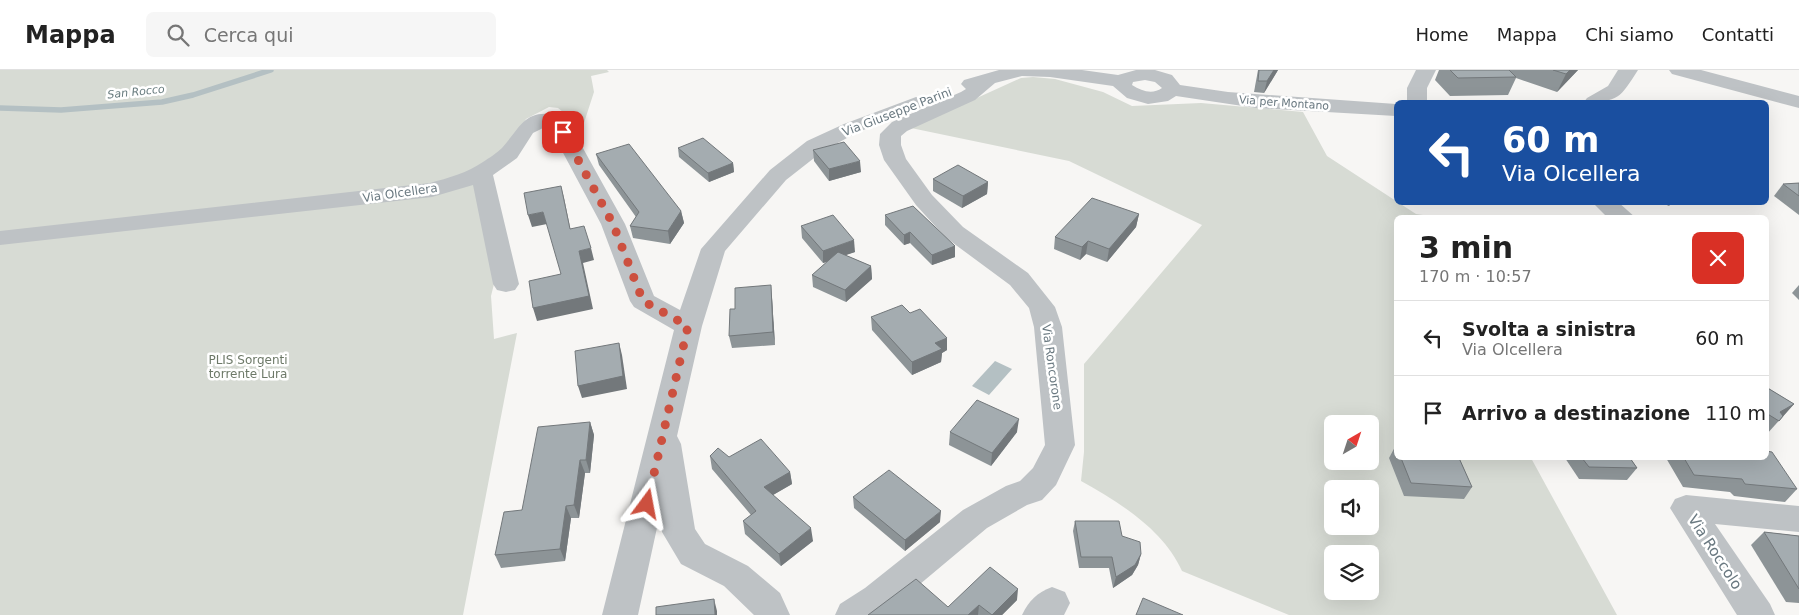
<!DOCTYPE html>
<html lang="it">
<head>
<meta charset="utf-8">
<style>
  :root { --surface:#fff; --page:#f6f6f6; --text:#222; --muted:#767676; --line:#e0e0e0 }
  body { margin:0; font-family:"DejaVu Sans",sans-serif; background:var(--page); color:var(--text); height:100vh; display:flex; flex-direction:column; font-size:19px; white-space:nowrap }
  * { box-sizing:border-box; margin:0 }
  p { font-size:16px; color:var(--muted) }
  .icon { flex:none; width:28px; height:28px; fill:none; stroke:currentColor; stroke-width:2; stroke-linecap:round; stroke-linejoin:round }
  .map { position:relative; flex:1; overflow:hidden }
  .details { position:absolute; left:1394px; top:145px; width:375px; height:245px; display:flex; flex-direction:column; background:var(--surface); border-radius:8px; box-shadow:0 5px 20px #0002 }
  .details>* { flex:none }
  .banner { position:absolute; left:1394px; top:30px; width:375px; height:105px; border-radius:8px; box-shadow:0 5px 20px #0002; background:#1a4fa0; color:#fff; overflow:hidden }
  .needle { width:32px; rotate:39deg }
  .buttons { position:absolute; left:1324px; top:345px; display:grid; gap:10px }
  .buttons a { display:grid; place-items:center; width:55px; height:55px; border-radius:8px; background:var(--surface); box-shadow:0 5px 20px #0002; font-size:25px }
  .pin { position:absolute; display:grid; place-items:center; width:42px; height:42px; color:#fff; margin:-21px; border-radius:10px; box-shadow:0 2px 8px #0006 }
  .me { position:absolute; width:55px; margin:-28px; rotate:13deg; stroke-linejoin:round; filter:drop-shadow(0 0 4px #0008) }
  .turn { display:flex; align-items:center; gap:18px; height:105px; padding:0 25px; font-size:22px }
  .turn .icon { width:65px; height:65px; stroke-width:2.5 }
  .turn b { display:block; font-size:35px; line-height:42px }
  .round { display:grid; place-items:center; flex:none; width:52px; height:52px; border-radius:8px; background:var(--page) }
  .overview { display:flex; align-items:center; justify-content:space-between; height:85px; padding:0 25px }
  h1 { font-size:30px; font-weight:800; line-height:38px }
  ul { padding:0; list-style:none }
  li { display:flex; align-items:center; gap:15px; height:75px; padding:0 25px; border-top:1px solid var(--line) }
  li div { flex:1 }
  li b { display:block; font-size:19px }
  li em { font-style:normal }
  header { display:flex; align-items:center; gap:30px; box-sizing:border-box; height:70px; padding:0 25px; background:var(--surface); border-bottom:1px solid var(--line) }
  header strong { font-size:24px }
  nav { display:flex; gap:28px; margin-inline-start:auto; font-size:18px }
  .search { width:350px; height:45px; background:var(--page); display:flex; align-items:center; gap:12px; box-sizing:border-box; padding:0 18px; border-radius:8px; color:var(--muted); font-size:19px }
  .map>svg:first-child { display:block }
</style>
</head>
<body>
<header>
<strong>Mappa</strong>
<div class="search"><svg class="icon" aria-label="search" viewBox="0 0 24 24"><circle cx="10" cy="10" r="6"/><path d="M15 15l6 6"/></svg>Cerca qui</div>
<nav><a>Home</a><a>Mappa</a><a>Chi siamo</a><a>Contatti</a></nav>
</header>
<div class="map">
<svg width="1799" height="545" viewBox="0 0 1799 545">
  <rect width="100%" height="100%" fill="#f7f6f4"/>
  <g fill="#d7dbd4" fill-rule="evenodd">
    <polygon points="0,0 607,0 609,2 591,6 594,22 580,65 571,66 563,42 558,38 549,37 526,49 508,78 482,94 495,210 491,226 494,269 517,263 463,545 0,545"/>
    <path d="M 1033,7 L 1055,9 L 1103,22 L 1132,36 L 1201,33 L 1303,42 L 1327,86 L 1416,144 L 1437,147 L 1396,148 L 1396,388 L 1531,388 L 1617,545 L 1289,545 L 1182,501 C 1164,460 1119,432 1081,411 L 1084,382 L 1084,294 L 1202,155 L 1069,91 L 911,58 L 1021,8 ZM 1332,354 L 1370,354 L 1370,391 L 1332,391 ZM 1332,419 L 1370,419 L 1370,456 L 1332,456 ZM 1332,484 L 1370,484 L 1370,521 L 1332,521 Z"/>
  </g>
  <polygon fill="#b4c0c3" points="995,291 1012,299 989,325 972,316"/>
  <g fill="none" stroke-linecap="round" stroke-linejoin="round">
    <polyline stroke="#b4c0c3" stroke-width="5.5" points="0,38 61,40 162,32 193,25 271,0"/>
    <g fill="#bec2c5" fill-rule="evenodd">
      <path d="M 999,0 L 1082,0 L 1118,5 L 1136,0 L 1155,0 L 1172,5 L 1180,15 L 1228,22 L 1396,34 L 1396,46 L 1256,38 L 1176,26 L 1168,31 L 1148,34 L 1127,28 L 1113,16 L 1050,7 L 1022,6 L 995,13 L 975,30 L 907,61 L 901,66 L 901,75 L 906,89 L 932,125 L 963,157 L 1028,203 L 1055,237 L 1062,257 L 1075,375 L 1056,415 L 1042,430 L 1027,435 L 987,458 L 889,540 L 882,545 L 835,545 L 840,534 L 865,518 L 963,440 L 1006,416 L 1020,411 L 1033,398 L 1045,375 L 1034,257 L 1029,238 L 1010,215 L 945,167 L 916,135 L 884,90 L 879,75 L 880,64 L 892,52 L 961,22 L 966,19 L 961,14 L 964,10 ZM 1145,10 L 1155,12 L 1162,18 C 1152,25 1142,21 1132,15 L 1133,12 Z"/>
      <polygon points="1416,0 1436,0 1427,18 1427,32 1407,32 1407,18"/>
      <path d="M 1618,0 L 1638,0 C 1620,28 1619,32 1584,32 L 1587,28 L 1608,16 Z"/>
      <polygon points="1669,0 1701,0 1799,26 1799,38 1672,4"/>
      <path d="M 916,27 L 923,29 L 926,33 L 923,37 L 858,62 L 823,81 L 786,110 L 725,181 L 702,256 L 677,366 L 681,374 L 695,459 L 705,474 L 748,496 L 780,523 L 790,545 L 754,545 L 724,516 L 681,494 L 662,462 L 660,444 L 638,545 L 602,545 L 674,260 L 634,237 L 630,231 L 601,154 L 553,64 L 547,56 L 533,63 L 517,88 L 493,105 L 519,214 L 515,220 L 506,222 L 497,220 L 493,214 L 473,115 L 432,127 L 0,175 L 0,161 L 430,113 C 448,108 467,103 483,92 C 489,88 497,83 502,78 C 521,57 525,37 560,46 L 574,62 L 625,154 L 654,226 L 680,240 L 701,179 L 770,100 L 807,71 L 844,54 Z"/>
      <polygon points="1592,132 1618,132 1636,148 1608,148"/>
      <polygon points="1686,425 1799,436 1799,462 1715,454 1770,534 1775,545 1737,545 1670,438 1675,429"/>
      <path d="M 1052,517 L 1065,522 L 1070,533 L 1064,545 L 1022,545 C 1029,530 1037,523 1052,517 Z"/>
    </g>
  </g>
  <g fill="#8d9497">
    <polygon points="1258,0 1278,0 1264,23 1254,22"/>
    <polygon points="1439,0 1578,0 1557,22 1516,8 1508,25 1450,26 1435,10"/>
    <polygon points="678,78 733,93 734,102 709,112 679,87"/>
    <polygon points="813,80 861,102 829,111 814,91"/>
    <polygon points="596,84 681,141 684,153 670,174 633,168 630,156 636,147 599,95"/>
    <polygon points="933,109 988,112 987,124 962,138 933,121"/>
    <polygon points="1799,113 1799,145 1774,126 1783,114"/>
    <polygon points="1660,132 1673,132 1669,136"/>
    <polygon points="1139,144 1136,157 1107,192 1086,184 1080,190 1054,179 1055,167"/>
    <polygon points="885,145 955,176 955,187 932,195 910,173 904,175 885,155"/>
    <polygon points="801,156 855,182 845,185 871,196 872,209 846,232 813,217 812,205 827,192 823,193 802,168"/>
    <polygon points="1799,215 1799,230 1792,223"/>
    <polygon points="772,228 775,275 732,278 729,266 735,239"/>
    <polygon points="910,243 947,268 947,280 942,283 941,292 912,305 872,260 871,247"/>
    <polygon points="1766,317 1794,334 1766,365"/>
    <polygon points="590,352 594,365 590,403 585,403 579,448 571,448 565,491 501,498 495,485 522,440"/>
    <polygon points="950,362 1017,362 991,396 949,375"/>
    <polygon points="1396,375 1396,388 1459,388 1472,417 1464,429 1404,426 1389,388"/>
    <polygon points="710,386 729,387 790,402 792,414 773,425 813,471 781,496 745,464 743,451 751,445 712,399"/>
    <polygon points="1565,388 1630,388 1637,398 1627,410 1579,409"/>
    <polygon points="1666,388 1766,388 1797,419 1785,432 1734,426 1730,422 1683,417"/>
    <polygon points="853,427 940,452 905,481 854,438"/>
    <polygon points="1075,451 1122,466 1141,484 1138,495 1132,505 1113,518 1109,498 1079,498 1073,461"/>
    <polygon points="1764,462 1799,466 1799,533 1786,532 1751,475"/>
    <polygon points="1017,530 1002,545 868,545 948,537"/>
  </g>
  <g fill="#73787b">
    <polygon points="1274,0 1278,0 1264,23 1267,11"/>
    <polygon points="1570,0 1578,0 1557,22 1566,4"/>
    <polygon points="860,91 861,102 829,111 829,99"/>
    <polygon points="733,93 734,102 709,112 708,103"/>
    <polygon points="988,112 987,124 962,138 963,126"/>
    <polygon points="561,116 564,128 573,172 570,159"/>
    <polygon points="681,141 684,153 670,174 668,161"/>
    <polygon points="543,142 547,154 532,157 528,145"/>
    <polygon points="1139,144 1136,157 1107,192 1109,179"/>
    <polygon points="910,162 910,173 904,175 904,165"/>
    <polygon points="854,170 855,182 823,193 823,181"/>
    <polygon points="1088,171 1086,184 1080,190 1082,177"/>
    <polygon points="955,176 955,187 932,195 932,185"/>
    <polygon points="591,178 594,190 583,193 593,239 537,251 533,238 579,181"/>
    <polygon points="871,196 872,209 846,232 845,220"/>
    <polygon points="771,215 772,228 775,275 773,262"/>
    <polygon points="947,268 947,280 942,283 941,292 912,305 912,292 935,273"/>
    <polygon points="619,273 622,285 627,319 582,328 578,316"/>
    <polygon points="1794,334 1779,351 1780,342"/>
    <polygon points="1019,349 1017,362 991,396 992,383"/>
    <polygon points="590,352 594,365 590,403 586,390"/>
    <polygon points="580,390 585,403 579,448 574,435"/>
    <polygon points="790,402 792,414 766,429 764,417"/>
    <polygon points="566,436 571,448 565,491 560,479"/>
    <polygon points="941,441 940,452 905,481 905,470"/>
    <polygon points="811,458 813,471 781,496 779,484"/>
    <polygon points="1141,484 1138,495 1132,505 1113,518 1116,507"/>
    <polygon points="1018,519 1017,530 1002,545 992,545"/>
    <polygon points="714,529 717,541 717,545 715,545"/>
    <polygon points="979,535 978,545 968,545"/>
  </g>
  <g fill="#a4acb0" stroke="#73787b">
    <polygon points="1259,0 1274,0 1267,11 1258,11"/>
    <polygon points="1450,0 1509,0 1516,7 1458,8"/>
    <polygon points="1553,0 1570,0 1566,4"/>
    <polygon points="703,68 733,93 708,103 678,78"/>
    <polygon points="844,72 860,91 829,99 813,80"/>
    <polygon points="629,74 681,141 668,161 630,156 639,142 596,84"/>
    <polygon points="958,95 988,112 963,126 933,109"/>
    <polygon points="1799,113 1799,126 1783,114"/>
    <polygon points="561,116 570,159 584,156 591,178 579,181 589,226 533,238 529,211 561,204 543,142 528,145 524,123"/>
    <polygon points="1092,128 1139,144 1109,179 1088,171 1082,177 1055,167"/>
    <polygon points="913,136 955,176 932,185 910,162 904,165 885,145"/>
    <polygon points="833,145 854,170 823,181 801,156"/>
    <polygon points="838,182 871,196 845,220 812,205"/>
    <polygon points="771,215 773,262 729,266 730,239 735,239 735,218"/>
    <polygon points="902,235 910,243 920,239 947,268 935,273 942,279 912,292 871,247"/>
    <polygon points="619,273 623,306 578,316 575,281"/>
    <polygon points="1766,317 1794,334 1780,342 1783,346 1779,351 1766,343"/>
    <polygon points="977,330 1019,349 992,383 950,362"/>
    <polygon points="590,352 586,390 580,390 574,435 566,436 560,479 495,485 504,442 522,440 538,357"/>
    <polygon points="761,369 790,402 764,417 811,458 779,484 743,451 756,441 710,386 718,378 729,387"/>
    <polygon points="1766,381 1772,382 1797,419 1745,414 1742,409 1694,405 1684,388 1766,388"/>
    <polygon points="1401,388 1459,388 1472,417 1411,413"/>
    <polygon points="1582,388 1630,388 1637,398 1589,397"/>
    <polygon points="889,400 941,441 905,470 853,427"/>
    <polygon points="1075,451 1119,451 1122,466 1140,472 1141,484 1135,495 1116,507 1112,487 1081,487"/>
    <polygon points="1764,462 1799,466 1799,519"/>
    <polygon points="990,497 1018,519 992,545 979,535 968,545 868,545 916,509 948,537"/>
    <polygon points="1143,528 1183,545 1136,545"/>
    <polygon points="714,529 715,545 656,545 656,537"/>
  </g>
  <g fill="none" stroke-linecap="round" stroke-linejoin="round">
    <polyline stroke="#cc503f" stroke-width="9" stroke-dasharray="0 16.2" points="563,62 613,154 643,231 688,256 647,434"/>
  </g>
  <g text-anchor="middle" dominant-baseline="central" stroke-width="5" stroke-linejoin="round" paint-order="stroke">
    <g font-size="11" font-style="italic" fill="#667a7d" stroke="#fff">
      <text transform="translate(136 22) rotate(-6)">San Rocco</text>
    </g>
    <g font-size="11" fill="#6a7981" stroke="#fff">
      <text transform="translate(1284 33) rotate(4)">Via per Montano</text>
    </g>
    <g font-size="12" fill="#6a7981" stroke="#fff">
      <text transform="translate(897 42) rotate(-21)">Via Giuseppe Parini</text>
      <text transform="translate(400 123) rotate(-8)">Via Olcellera</text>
      <text transform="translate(1052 297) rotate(82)">Via Roncorone</text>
    </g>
    <g font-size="12" fill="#6d7968" stroke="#fff">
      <text x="248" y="290">PLIS Sorgenti<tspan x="248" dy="14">torrente Lura</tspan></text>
    </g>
    <g font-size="15" fill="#6a7981" stroke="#fff">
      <text transform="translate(1715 482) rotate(57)">Via Roccolo</text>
    </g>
  </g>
</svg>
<div class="buttons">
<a><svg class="needle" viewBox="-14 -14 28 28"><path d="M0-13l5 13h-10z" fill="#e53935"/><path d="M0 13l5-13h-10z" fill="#767676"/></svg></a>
<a><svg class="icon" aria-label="sound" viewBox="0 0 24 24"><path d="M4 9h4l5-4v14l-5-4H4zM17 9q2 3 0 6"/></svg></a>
<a><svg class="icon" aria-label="layers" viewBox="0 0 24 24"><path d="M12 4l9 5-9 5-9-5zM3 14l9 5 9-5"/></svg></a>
</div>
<div class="pin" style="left:563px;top:62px;background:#d93025"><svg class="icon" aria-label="arrive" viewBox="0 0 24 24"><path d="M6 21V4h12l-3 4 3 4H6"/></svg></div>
<svg class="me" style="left:647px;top:434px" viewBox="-20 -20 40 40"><path d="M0-17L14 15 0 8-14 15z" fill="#cc503f" stroke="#fff" stroke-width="4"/></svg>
<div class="banner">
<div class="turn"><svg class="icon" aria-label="left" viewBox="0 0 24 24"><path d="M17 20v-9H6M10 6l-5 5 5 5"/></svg><div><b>60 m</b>Via Olcellera</div></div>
</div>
<section class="details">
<div class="overview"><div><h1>3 min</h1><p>170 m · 10:57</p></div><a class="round" style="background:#d93025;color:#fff"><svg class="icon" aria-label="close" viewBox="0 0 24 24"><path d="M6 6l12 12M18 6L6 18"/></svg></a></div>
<ul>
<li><svg class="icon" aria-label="left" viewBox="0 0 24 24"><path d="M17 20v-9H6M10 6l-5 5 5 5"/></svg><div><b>Svolta a sinistra</b><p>Via Olcellera</p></div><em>60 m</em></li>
<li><svg class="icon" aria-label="arrive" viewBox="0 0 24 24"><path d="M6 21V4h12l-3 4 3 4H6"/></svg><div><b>Arrivo a destinazione</b></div><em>110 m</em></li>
</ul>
</section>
</div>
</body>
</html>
